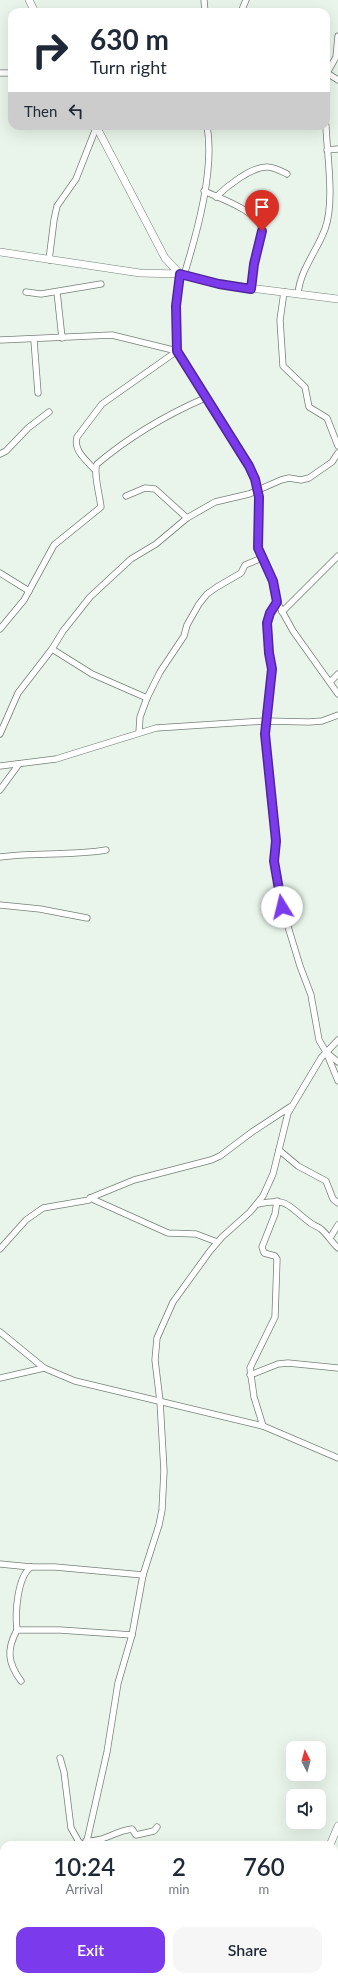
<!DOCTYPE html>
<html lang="en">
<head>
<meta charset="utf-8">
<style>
  :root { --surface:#fff; --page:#f6f6f7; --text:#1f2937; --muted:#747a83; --accent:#7c3aed }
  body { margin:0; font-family:Lato,sans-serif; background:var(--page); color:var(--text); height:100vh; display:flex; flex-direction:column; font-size:15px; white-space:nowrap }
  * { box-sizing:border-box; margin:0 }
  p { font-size:13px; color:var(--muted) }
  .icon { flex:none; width:22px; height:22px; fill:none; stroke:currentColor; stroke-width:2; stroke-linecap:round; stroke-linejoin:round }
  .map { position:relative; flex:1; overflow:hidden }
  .details { position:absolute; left:0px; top:1841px; width:338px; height:140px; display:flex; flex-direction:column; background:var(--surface); border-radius:12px 12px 0 0; box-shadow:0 4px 16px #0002 }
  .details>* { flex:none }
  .guide { position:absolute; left:8px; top:8px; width:322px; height:122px; border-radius:12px; box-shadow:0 4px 16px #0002; background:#fff; color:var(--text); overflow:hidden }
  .needle { width:26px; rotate:354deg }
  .controls { position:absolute; left:286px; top:1741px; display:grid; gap:8px }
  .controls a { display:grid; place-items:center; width:40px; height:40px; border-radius:8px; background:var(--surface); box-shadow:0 4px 16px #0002; font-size:20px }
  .pin { position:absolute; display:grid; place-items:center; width:34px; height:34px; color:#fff; margin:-41px -17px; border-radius:50% 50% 50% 0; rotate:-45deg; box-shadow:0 0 4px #0007 }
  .pin .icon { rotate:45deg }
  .me { position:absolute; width:44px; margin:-22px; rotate:351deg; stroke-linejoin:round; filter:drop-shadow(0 0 3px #0008) }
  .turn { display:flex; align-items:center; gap:14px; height:84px; padding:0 16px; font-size:18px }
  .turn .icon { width:52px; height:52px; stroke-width:2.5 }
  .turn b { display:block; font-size:28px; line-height:34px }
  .then { display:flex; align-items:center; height:38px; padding:0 16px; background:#0003; gap:8px; font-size:15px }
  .eta { display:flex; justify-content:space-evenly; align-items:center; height:68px; text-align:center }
  .eta b { font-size:24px; font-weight:600; line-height:28px }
  .primary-button { display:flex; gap:8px; margin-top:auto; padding:8px 16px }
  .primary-button a { flex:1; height:46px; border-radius:12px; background:var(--accent); color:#fff; font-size:16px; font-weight:600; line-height:46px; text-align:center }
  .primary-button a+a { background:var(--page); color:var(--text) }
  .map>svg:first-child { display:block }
</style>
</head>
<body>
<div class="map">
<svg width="338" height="1981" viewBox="0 0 338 1981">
  <rect width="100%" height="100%" fill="#e9f5eb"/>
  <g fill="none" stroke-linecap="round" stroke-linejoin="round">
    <g stroke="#758077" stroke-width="7">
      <g id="minor">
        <polyline points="204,0 205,12"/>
        <polyline points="241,12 246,0"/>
        <polyline points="0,73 12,73"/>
        <polyline points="327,73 338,80"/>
        <polyline points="326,75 336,57 338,36"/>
        <polyline points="327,150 338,149"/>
        <path d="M 204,191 C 219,198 262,212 262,232 C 261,243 256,254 254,264 C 252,272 251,281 251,289"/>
        <path d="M 216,197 C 227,186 251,167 267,167 C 274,167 281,171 287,174"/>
        <polyline points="49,260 54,220 57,206 76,179 96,128"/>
        <polyline points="180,274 176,306 177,351 249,466 255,479 259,497 258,548 273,581 277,602 293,631 338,694"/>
        <path d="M 184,275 C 197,233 215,169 207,126"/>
        <polyline points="26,292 41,294 101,284"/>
        <polyline points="57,292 62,338"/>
        <polyline points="284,292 280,320 283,366 305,387 309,407 327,418 338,446"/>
        <path d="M 298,294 C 300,270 317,251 325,229 C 335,201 327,156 326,126"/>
        <polyline points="0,340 112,335 177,351"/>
        <polyline points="34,340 38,393"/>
        <polyline points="0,454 6,451 28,428 49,412"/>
        <path d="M 94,469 C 86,460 73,450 77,437 L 102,404 L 177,351"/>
        <polyline points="126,496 145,488 155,489 187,518"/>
        <polyline points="0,573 29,591"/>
        <polyline points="277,602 270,613 267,623 269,653 272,669 265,721 270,793 276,841 274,861 282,907 300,966 311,995 319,1040 326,1052 338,1062"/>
        <polyline points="282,612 338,556"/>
        <path d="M 0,629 L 24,600 L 54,545 L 101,507 C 100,497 93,471 97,464 C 129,437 166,415 205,398"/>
        <polyline points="52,649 92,674 147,698"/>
        <polyline points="331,681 338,674"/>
        <polyline points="139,732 140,717 147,698 160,672 184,636 187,625 199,604 207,594 217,587 241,573 245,565 262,558"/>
        <polyline points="0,734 18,693 52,649 63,631 90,597 131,559 156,544 187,518 215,502 249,494 281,480 289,478 301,480 309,478 332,462 338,453"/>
        <polyline points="0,766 56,759 156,728 265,721 309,722 322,721 338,715"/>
        <polyline points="0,790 19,764"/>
        <path d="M 0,857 C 36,852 71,856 106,850"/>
        <polyline points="0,905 40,909 87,918"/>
        <polyline points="327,1054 338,1081"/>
        <polyline points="279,1150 298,1166 326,1181 333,1199 338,1203"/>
        <polyline points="90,1198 168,1233 196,1234 217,1242"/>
        <path d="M 258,1204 C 288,1198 286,1204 308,1221 C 312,1225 317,1226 321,1229 C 328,1235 332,1243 338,1248"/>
        <polyline points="330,1238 338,1225"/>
        <polyline points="0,1249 26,1220 43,1208 89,1200 90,1198 134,1180 211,1160 220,1156 252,1132 290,1107"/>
        <polyline points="0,1332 44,1368 75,1381 263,1426 338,1458"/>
        <polyline points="250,1375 278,1364 288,1363 338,1368"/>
        <polyline points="0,1378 44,1368"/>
        <polyline points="263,1426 254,1397 250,1368 275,1317 277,1259 275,1256 264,1253 262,1247 275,1214 277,1201"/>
        <polyline points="0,1564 31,1567 55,1567 143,1575"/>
        <path d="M 17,1630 C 15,1614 17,1577 31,1567"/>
        <path d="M 21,1681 C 8,1663 6,1650 17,1630 L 60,1630 L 132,1635"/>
        <polyline points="60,1758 64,1772 71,1828 79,1842 84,1845"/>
        <path d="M 86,1841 C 104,1842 115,1831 132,1829 L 136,1835 L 154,1831 L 157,1827"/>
        <polyline points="86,1845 107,1752 118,1683 132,1635 143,1575 159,1525 162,1510 164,1471 160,1401 155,1360 157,1338 173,1302 210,1251 222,1237 250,1212 263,1196 273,1174 288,1113 321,1058 338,1040"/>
        <polyline points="0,1894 4,1902"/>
        <polyline points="1,1981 4,1977"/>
      </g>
    </g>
    <g stroke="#758077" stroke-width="8">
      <g id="tertiary">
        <polyline points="29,0 35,12"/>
        <polyline points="96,126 165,258 180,274 219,284 338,299"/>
        <polyline points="0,252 140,273 180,274"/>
        <polyline points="330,1845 338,1826"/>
        <polyline points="289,1981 290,1977"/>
      </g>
    </g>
    <use href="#minor" stroke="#fff" stroke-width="5.5"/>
    <use href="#tertiary" stroke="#fff" stroke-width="7"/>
  </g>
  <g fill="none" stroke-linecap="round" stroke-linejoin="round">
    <g stroke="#51269a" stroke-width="10">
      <polyline id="route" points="262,231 254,264 251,289 219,284 180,274 176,306 177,351 249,466 255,479 259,497 258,548 273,581 277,602 270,613 267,623 269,653 272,669 265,734 276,841 274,861 282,907"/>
    </g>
    <use href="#route" stroke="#7c3aed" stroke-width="7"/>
  </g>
</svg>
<div class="controls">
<a><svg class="needle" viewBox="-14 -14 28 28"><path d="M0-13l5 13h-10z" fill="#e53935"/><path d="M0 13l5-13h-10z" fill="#747a83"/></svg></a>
<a><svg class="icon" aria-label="sound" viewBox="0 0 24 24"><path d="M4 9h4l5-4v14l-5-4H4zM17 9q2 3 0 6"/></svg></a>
</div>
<div class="pin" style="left:262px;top:231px;background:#d93025"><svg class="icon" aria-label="arrive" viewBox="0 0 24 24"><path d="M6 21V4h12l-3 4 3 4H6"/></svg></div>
<svg class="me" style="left:282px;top:907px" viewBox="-20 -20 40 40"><circle r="19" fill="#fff"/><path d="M0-13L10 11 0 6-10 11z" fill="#7c3aed"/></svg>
<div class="guide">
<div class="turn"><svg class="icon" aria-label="right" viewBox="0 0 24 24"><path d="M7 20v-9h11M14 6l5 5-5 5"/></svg><div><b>630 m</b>Turn right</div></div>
<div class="then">Then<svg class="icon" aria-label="left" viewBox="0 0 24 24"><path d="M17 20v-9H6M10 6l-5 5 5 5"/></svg></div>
</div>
<section class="details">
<div class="eta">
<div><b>10:24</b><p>Arrival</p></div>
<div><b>2</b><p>min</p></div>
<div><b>760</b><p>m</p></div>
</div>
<div class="primary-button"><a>Exit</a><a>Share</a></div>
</section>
</div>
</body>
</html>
